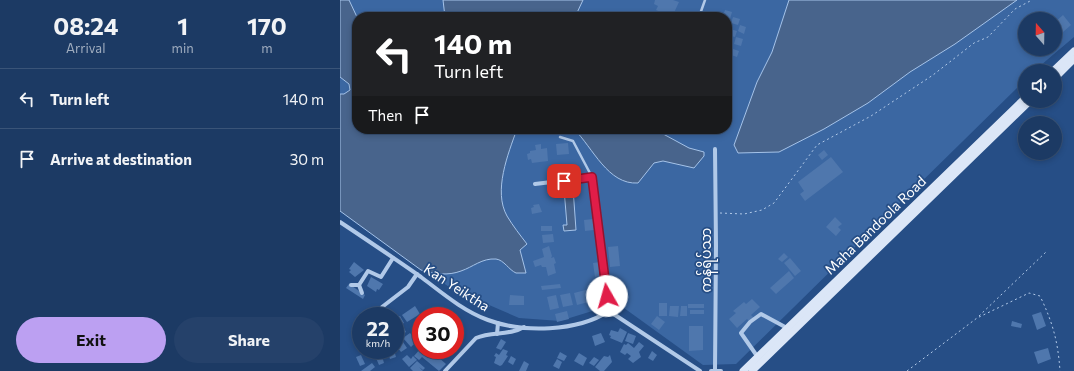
<!DOCTYPE html>
<html lang="en">
<head>
<meta charset="utf-8">
<style>
  :root { --surface:#1c3a64; --page:#25416a; --text:#f1f3f6; --muted:#a0adbf; --line:#3a5478; --accent:#bca0f2 }
  body { margin:0; font-family:Commissioner,"Noto Sans Myanmar",sans-serif; background:var(--page); color:var(--text); height:100vh; display:flex; flex-direction:column; font-size:15px; white-space:nowrap }
  * { box-sizing:border-box; margin:0 }
  p { font-size:13px; color:var(--muted) }
  .icon { flex:none; width:22px; height:22px; fill:none; stroke:currentColor; stroke-width:2; stroke-linecap:round; stroke-linejoin:round }
  .map { position:relative; flex:1; overflow:hidden }
  .details { display:flex; flex-direction:column; background:var(--surface); width:340px }
  .details>* { flex:none }
  .hud { position:absolute; left:12px; top:12px; width:380px; height:122px; border-radius:16px; box-shadow:0 2px 6px #0003,0 0 0 1px var(--line); background:#202124; color:#fff; overflow:hidden }
  .needle { width:26px; rotate:340deg }
  .tools { position:absolute; left:678px; top:12px; display:grid; gap:8px }
  .tools a { display:grid; place-items:center; width:44px; height:44px; border-radius:50%; background:var(--surface); box-shadow:0 2px 6px #0003,0 0 0 1px var(--line); font-size:20px }
  .speed { position:absolute; left:12px; top:307px; display:flex; gap:8px; font-size:20px; font-weight:700; text-align:center }
  .speed>* { display:grid; place-content:center; width:52px; height:52px; border-radius:50%; background:var(--surface); box-shadow:0 2px 6px #0003,0 0 0 1px var(--line); line-height:1 }
  .speed small { font-size:10px; font-weight:400 }
  .speed .limit { border:6px solid #d22; background:#fff; color:#111 }
  .pin { position:absolute; display:grid; place-items:center; width:34px; height:34px; color:#fff; margin:-17px; border-radius:8px; box-shadow:0 2px 6px #0006 }
  .me { position:absolute; width:44px; margin:-22px; rotate:353deg; stroke-linejoin:round; filter:drop-shadow(0 0 3px #0008) }
  .turn { display:flex; align-items:center; gap:14px; height:84px; padding:0 16px; font-size:18px }
  .turn .icon { width:52px; height:52px; stroke-width:2.5 }
  .turn b { display:block; font-size:28px; line-height:34px }
  .then { display:flex; align-items:center; height:38px; padding:0 16px; background:#0003; gap:8px; font-size:15px }
  .eta { display:flex; justify-content:space-evenly; align-items:center; height:68px; text-align:center }
  .eta b { font-size:24px; font-weight:700; line-height:28px }
  .action { display:flex; gap:8px; margin-top:auto; padding:8px 16px }
  .action a { flex:1; height:46px; border-radius:24px; background:var(--accent); color:#111; font-size:16px; font-weight:700; line-height:46px; text-align:center }
  .action a+a { background:var(--page); color:var(--text) }
  ul { padding:0; list-style:none }
  li { display:flex; align-items:center; gap:12px; height:60px; padding:0 16px; border-top:1px solid var(--line) }
  li div { flex:1 }
  li b { display:block; font-size:15px }
  li em { font-style:normal }
  main { display:flex; flex:1; min-height:0 }
  .map>svg:first-child { display:block }
</style>
</head>
<body>
<main>
<section class="details">
<div class="eta">
<div><b>08:24</b><p>Arrival</p></div>
<div><b>1</b><p>min</p></div>
<div><b>170</b><p>m</p></div>
</div>
<ul>
<li><svg class="icon" aria-label="left" viewBox="0 0 24 24"><path d="M17 20v-9H6M10 6l-5 5 5 5"/></svg><div><b>Turn left</b></div><em>140 m</em></li>
<li><svg class="icon" aria-label="arrive" viewBox="0 0 24 24"><path d="M6 21V4h12l-3 4 3 4H6"/></svg><div><b>Arrive at destination</b></div><em>30 m</em></li>
</ul>
<div class="action"><a>Exit</a><a>Share</a></div>
</section>
<div class="map">
<svg width="734" height="371" viewBox="0 0 734 371">
  <rect width="100%" height="100%" fill="#264e86"/>
  <path fill="#3b67a2" fill-rule="evenodd" d="M 0,0 L 734,0 L 734,37 L 694,71 L 685,71 L 685,80 L 396,364 L 363,365 L 284,308 L 262,308 L 220,321 L 179,318 L 112,289 L 0,211 ZM 17,17 L 387,17 L 387,129 L 17,129 ZM 685,19 L 715,19 L 715,49 L 685,49 Z"/>
  <g fill="#48648c" stroke="#a5c3e9">
    <path d="M 0,0 L 9,0 L 17,17 L 17,129 L 177,129 C 168,154 153,191 167,216 C 173,226 180,235 187,244 L 180,250 L 186,273 C 183,273 179,273 176,273 C 169,270 164,260 156,259 C 142,258 133,267 121,271 C 108,276 94,274 81,270 L 0,211 L 0,94 L 4,94 L 10,90 L 9,84 L 0,77 Z"/>
    <polygon points="103,0 243,0 235,17 105,17"/>
    <polygon points="449,0 677,0 615,44 570,72 528,103 484,129 439,152 398,153 394,145 417,82 432,52"/>
    <path d="M 234,129 L 314,129 L 349,148 L 364,152 L 364,156 L 354,168 L 323,161 L 314,163 L 298,183 C 268,185 253,148 234,129 Z"/>
    <polygon points="233,188 236,230 224,231 223,225 227,225 224,189"/>
  </g>
  <g fill="#4f77ad">
    <polygon points="315,0 333,0 339,2 332,17 316,10 318,6 314,4"/>
    <polygon points="385,10 392,12 390,19 383,16"/>
    <polygon points="723,15 731,25 723,32 715,22"/>
    <polygon points="393,17 400,19 398,25 391,23"/>
    <polygon points="400,25 406,27 404,34 398,31"/>
    <polygon points="390,29 397,31 395,37 388,35"/>
    <polygon points="396,37 403,39 401,46 394,44"/>
    <polygon points="393,49 399,51 397,57 391,55"/>
    <polygon points="228,143 229,154 217,155 216,144"/>
    <polygon points="201,144 201,149 207,148 208,161 192,163 191,159 188,160 187,154 190,153 190,151 196,150 195,145"/>
    <polygon points="484,150 488,155 482,160 478,155"/>
    <polygon points="491,157 503,172 465,201 460,194 464,191 458,182"/>
    <polygon points="199,204 202,212 192,214 191,208 194,207 193,205"/>
    <polygon points="495,217 502,224 498,227 501,230 496,236 486,227"/>
    <polygon points="253,219 254,230 245,231 244,220"/>
    <rect x="201" y="226" width="11" height="5"/>
    <polygon points="213,234 214,242 203,243 202,235"/>
    <polygon points="209,246 212,256 211,258 214,257 216,263 214,264 216,273 208,276 206,267 202,267 201,265 195,267 193,261 204,257 202,249"/>
    <polygon points="278,246 280,266 270,267 268,247"/>
    <polygon points="444,253 448,257 442,262 438,259"/>
    <polygon points="450,258 461,271 455,276 444,263"/>
    <polygon points="14,262 24,270 15,277 9,272 11,270 9,269"/>
    <polygon points="260,262 262,276 255,277 253,263"/>
    <polygon points="449,271 454,278 436,294 430,288"/>
    <polygon points="31,277 43,284 39,290 37,289 36,292 27,286"/>
    <polygon points="9,284 25,295 23,299 6,288"/>
    <polygon points="220,284 221,288 202,290 201,286"/>
    <polygon points="253,288 256,300 237,305 234,293"/>
    <polygon points="230,293 233,305 223,307 220,295"/>
    <polygon points="170,295 184,296 184,305 169,305"/>
    <polygon points="216,295 219,308 210,310 207,297"/>
    <polygon points="412,299 420,307 411,315 414,318 410,322 407,319 397,328 389,319 396,313 393,311 404,302 406,304"/>
    <polygon points="143,301 150,306 147,310 140,306"/>
    <rect x="319" y="303" width="8" height="13"/>
    <rect x="348" y="304" width="16" height="4"/>
    <polygon points="75,306 80,314 67,322 62,315"/>
    <polygon points="330,306 339,306 338,317 329,316"/>
    <polygon points="341,306 347,306 347,316 340,316"/>
    <polygon points="43,308 48,316 26,316 38,309 39,310"/>
    <polygon points="96,308 100,314 83,316"/>
    <rect x="350" y="310" width="14" height="4"/>
    <polygon points="227,311 229,319 217,322 215,314"/>
    <polygon points="701,312 706,326 697,330 692,315"/>
    <polygon points="60,316 64,323 58,326 55,319"/>
    <polygon points="317,316 325,322 319,330 311,324"/>
    <polygon points="672,321 682,324 681,328 671,326"/>
    <polygon points="63,326 66,332 61,335 59,330 60,335 56,336 55,330"/>
    <polygon points="349,326 363,326 363,350 349,351"/>
    <polygon points="79,328 81,339 79,340 74,332"/>
    <polygon points="280,328 287,332 282,343 270,338 271,336 269,335 271,330 278,332"/>
    <polygon points="70,333 77,341 71,347 63,338"/>
    <polygon points="261,333 265,342 255,346 252,336"/>
    <polygon points="288,333 296,336 293,344 285,341"/>
    <polygon points="61,339 67,348 61,352 55,344"/>
    <polygon points="161,339 166,342 161,350 156,348"/>
    <polygon points="299,342 304,346 299,352 301,357 293,363 288,359 291,356 287,353 285,355 280,352 284,344 286,345 288,343 294,348"/>
    <polygon points="81,348 81,350 90,350 106,364 99,371 82,357 79,360 74,356"/>
    <polygon points="708,348 711,359 698,364 694,352"/>
    <polygon points="163,349 168,351 166,355 168,356 162,365 160,366 154,363 156,357 154,356 156,353 159,355"/>
    <polygon points="47,350 54,350 56,357 50,359"/>
    <polygon points="312,351 317,355 313,361 308,358"/>
    <polygon points="220,352 227,356 224,361 217,358"/>
    <polygon points="239,353 247,358 243,366 234,361"/>
    <polygon points="21,355 25,364 20,366 16,357"/>
    <polygon points="67,355 71,359 73,356 77,360 69,367 62,359"/>
    <polygon points="270,355 272,362 264,371 260,371 255,367 264,356 268,357"/>
    <polygon points="42,356 44,363 39,365 36,358"/>
    <polygon points="171,356 176,359 173,365 168,362"/>
    <polygon points="254,357 259,360 254,366 249,363"/>
    <polygon points="217,359 222,362 219,369 213,366"/>
    <polygon points="77,361 85,368 83,370 79,367 83,371 73,371 70,368"/>
    <polygon points="184,361 189,364 186,371 179,371"/>
    <polygon points="32,363 35,367 30,371 21,371"/>
  </g>
  <g fill="none" stroke-linecap="round" stroke-linejoin="round">
    <g stroke="#b1c9e8" stroke-width="1" stroke-dasharray="2 3" stroke-linecap="butt">
      <polyline points="380,213 404,214 422,210 434,203 477,145 531,116 593,75 634,43 648,37 675,9 692,0"/>
      <polyline points="639,316 706,252"/>
      <path d="M 567,371 L 637,318 L 689,293 L 700,296 C 713,323 718,342 720,371"/>
    </g>
    <g stroke="#b1c9e8" stroke-width="2.5">
      <polyline points="359,17 365,0"/>
      <polyline points="220,137 233,141 252,177"/>
    </g>
    <g stroke="#b1c9e8" stroke-width="4">
      <polyline points="375,149 376,246 375,370"/>
      <polyline points="195,184 253,177 269,311"/>
      <path d="M 0,222 C 27,240 54,258 81,277 C 101,292 123,311 148,320 C 183,333 237,332 269,311 L 360,371"/>
      <polyline points="11,285 19,285 28,271 41,277 53,258"/>
      <polyline points="19,285 22,293"/>
      <polyline points="42,307 68,287 77,274"/>
      <polyline points="157,334 158,323"/>
      <polyline points="417,356 401,333 410,322 421,314 447,328"/>
      <path d="M 105,371 L 136,338 C 152,331 169,336 184,327"/>
      <polyline points="371,371 381,371"/>
    </g>
    <g stroke="#dbe6f7" stroke-width="7">
      <polyline points="713,71 734,51"/>
      <polyline points="715,78 734,59"/>
      <polyline points="403,371 685,98"/>
      <polyline points="412,371 690,101"/>
    </g>
  </g>
  <g fill="none" stroke-linecap="round" stroke-linejoin="round">
    <g stroke="#92132f" stroke-width="10">
      <polyline id="route" points="224,181 252,177 267,296"/>
    </g>
    <use href="#route" stroke="#e11d48" stroke-width="7"/>
  </g>
  <g text-anchor="middle" dominant-baseline="central" stroke-width="3.5" stroke-linejoin="round" paint-order="stroke">
    <g font-size="14" fill="#fff" stroke="#264e86">
      <text transform="translate(535 225) rotate(-44)">Maha Bandoola Road</text>
      <text transform="translate(365 260) rotate(-90)">ကန်ရိပ်သာ</text>
      <text transform="translate(117 287) rotate(33)">Kan Yeiktha</text>
    </g>
  </g>
</svg>
<div class="tools">
<a><svg class="needle" viewBox="-14 -14 28 28"><path d="M0-13l5 13h-10z" fill="#e53935"/><path d="M0 13l5-13h-10z" fill="#a0adbf"/></svg></a>
<a><svg class="icon" aria-label="sound" viewBox="0 0 24 24"><path d="M4 9h4l5-4v14l-5-4H4zM17 9q2 3 0 6"/></svg></a>
<a><svg class="icon" aria-label="layers" viewBox="0 0 24 24"><path d="M12 4l9 5-9 5-9-5zM3 14l9 5 9-5"/></svg></a>
</div>
<div class="speed"><div>22<small>km/h</small></div><div class="limit">30</div></div>
<div class="pin" style="left:224px;top:181px;background:#d93025"><svg class="icon" aria-label="arrive" viewBox="0 0 24 24"><path d="M6 21V4h12l-3 4 3 4H6"/></svg></div>
<svg class="me" style="left:267px;top:296px" viewBox="-20 -20 40 40"><circle r="19" fill="#fff"/><path d="M0-13L10 11 0 6-10 11z" fill="#e11d48"/></svg>
<div class="hud">
<div class="turn"><svg class="icon" aria-label="left" viewBox="0 0 24 24"><path d="M17 20v-9H6M10 6l-5 5 5 5"/></svg><div><b>140 m</b>Turn left</div></div>
<div class="then">Then<svg class="icon" aria-label="arrive" viewBox="0 0 24 24"><path d="M6 21V4h12l-3 4 3 4H6"/></svg></div>
</div>
</div>
</main>
</body>
</html>
